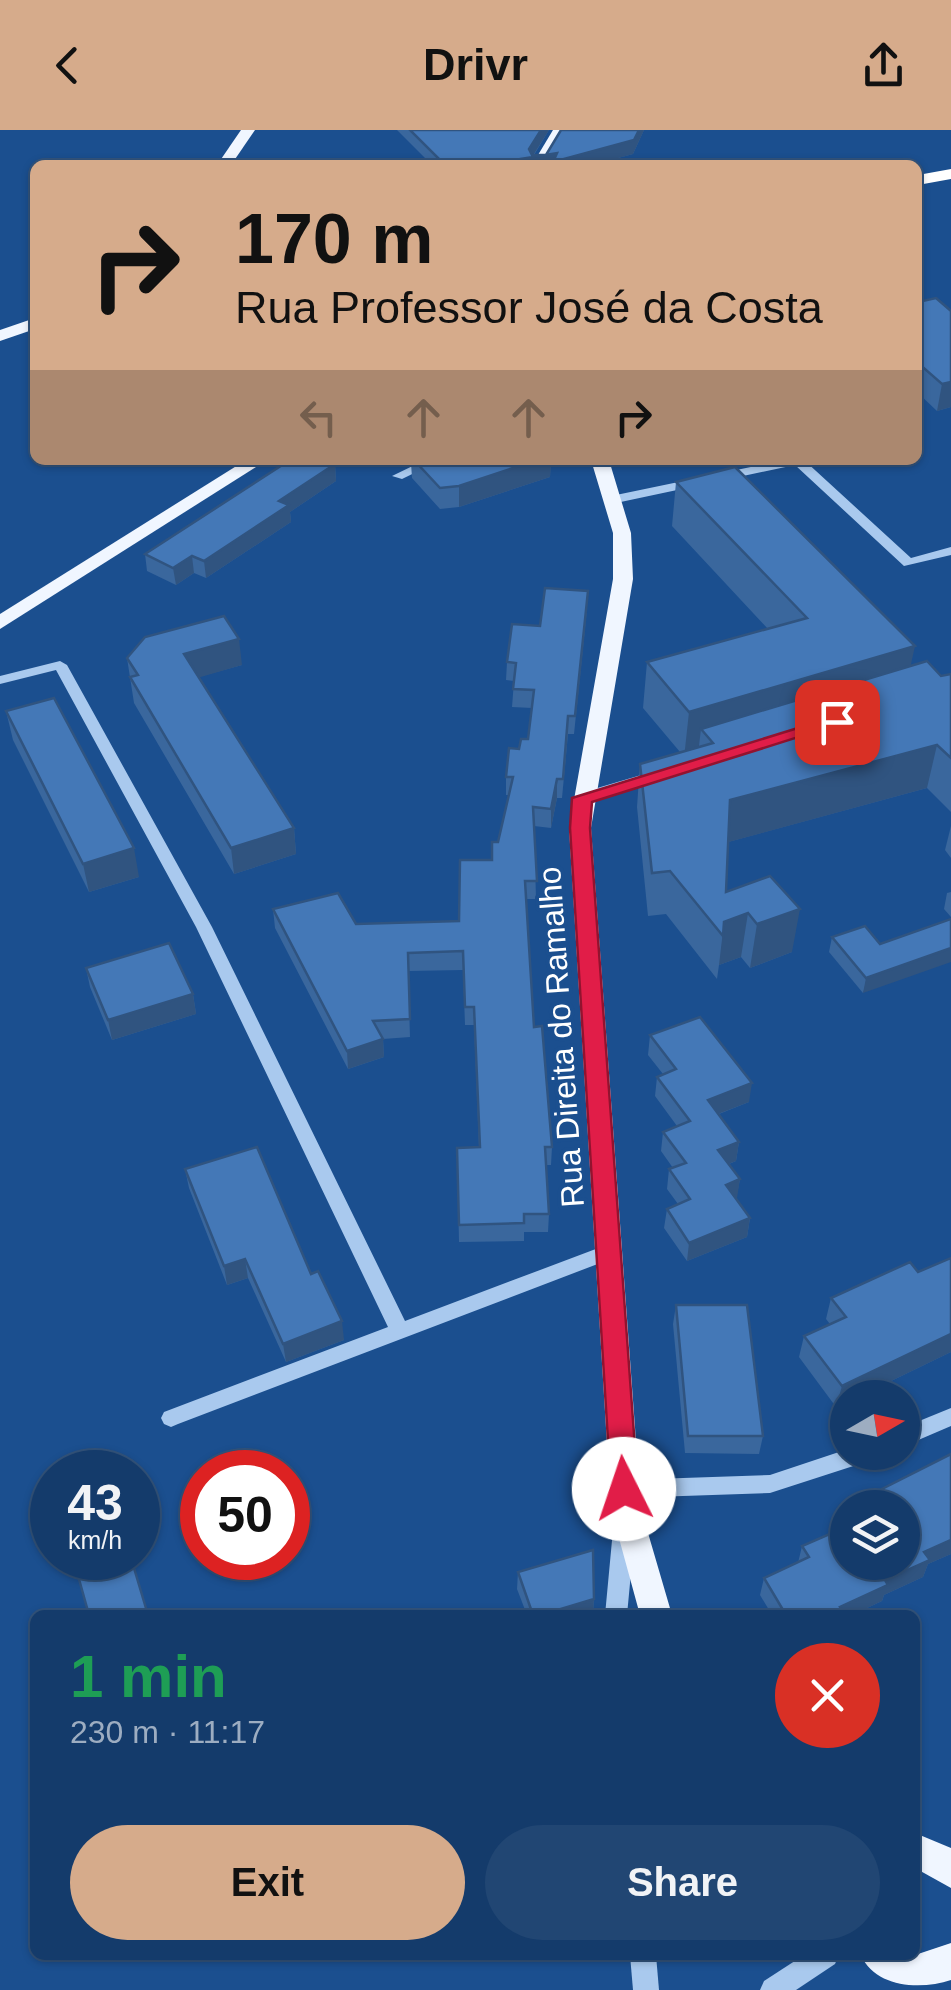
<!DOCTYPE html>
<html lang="en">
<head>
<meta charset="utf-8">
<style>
  :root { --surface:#143b6b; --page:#214673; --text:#f1f3f6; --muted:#9dadc1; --line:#33557e; --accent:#d6ab8b }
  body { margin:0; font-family:Arial,sans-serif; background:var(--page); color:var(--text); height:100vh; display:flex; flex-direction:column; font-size:38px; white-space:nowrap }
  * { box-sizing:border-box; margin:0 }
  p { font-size:32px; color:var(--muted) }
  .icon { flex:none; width:55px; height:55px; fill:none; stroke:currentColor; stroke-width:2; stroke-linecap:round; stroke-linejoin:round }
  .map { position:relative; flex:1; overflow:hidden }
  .side { position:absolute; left:30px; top:1480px; width:890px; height:350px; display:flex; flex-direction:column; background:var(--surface); border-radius:15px; box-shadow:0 2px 8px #0004,0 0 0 2px var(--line) }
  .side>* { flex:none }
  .hud { position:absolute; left:30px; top:30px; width:892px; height:305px; border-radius:15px; box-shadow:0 2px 8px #0004,0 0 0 2px var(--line); background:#d6ab8b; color:#111; overflow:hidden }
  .needle { width:65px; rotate:81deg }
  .fabs { position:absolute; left:830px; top:1250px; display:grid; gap:20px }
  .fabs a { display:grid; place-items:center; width:90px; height:90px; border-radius:50%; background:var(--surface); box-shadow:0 2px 8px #0004,0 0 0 2px var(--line); font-size:50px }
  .speed { position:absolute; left:30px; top:1320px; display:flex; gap:20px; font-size:50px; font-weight:700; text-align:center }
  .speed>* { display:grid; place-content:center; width:130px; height:130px; border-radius:50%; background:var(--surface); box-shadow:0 2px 8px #0004,0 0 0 2px var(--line); line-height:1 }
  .speed small { font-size:25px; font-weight:400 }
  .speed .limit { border:15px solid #d22; background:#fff; color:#111 }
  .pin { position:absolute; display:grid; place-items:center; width:85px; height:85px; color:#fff; margin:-42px; border-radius:20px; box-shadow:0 5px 15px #0006 }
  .me { position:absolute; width:110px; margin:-55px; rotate:356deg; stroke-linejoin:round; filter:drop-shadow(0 0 8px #0008) }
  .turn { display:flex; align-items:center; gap:35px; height:210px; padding:0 40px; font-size:45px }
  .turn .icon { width:130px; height:130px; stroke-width:2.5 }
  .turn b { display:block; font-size:70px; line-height:85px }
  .lanes { display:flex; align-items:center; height:95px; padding:0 40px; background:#0003; justify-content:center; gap:50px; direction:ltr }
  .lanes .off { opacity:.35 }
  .round { display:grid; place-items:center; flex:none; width:105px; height:105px; border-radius:52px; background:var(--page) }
  .overview { display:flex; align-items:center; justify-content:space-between; height:170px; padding:0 40px }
  h1 { font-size:60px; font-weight:700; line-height:75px; color:#1e9e55 }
  .button { display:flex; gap:20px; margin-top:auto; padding:20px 40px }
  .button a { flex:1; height:115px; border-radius:60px; background:var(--accent); color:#111; font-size:40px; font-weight:700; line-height:115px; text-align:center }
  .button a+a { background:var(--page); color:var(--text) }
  header { display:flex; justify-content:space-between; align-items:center; height:130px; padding:0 40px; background:var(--accent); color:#111; font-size:45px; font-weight:700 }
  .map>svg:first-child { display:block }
</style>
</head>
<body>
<header><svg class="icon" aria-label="back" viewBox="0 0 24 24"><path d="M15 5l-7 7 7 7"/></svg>Drivr<svg class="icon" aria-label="share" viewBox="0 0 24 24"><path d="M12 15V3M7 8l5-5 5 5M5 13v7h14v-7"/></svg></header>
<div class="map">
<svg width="951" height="1860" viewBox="0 0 951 1860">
  <rect width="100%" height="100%" fill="#1b4f8f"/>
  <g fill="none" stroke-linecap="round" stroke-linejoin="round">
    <g fill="#a9c9ee" fill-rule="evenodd">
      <polygon points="425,330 441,330 402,349 392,346"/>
      <polygon points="785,330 804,330 911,428 951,417 951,425 904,436 795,335 616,373 610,369 616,365"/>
      <polygon points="60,531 67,535 212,797 405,1191 609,1114 616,1117 619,1122 616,1127 178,1294 171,1297 164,1294 161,1288 164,1282 388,1197 196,797 56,540 0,554 0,546"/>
      <polygon points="658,640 663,642 666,645 663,648 582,673 574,668 577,664"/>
      <polygon points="951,1278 951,1296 902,1317 902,1298"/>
      <polygon points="848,1319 848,1322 878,1322 875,1329 770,1363 624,1368 617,1366 613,1359 617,1352 624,1350 770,1345"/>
      <polygon points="624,1390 632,1393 635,1400 627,1485 605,1485 613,1400 616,1393"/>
      <polygon points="630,1825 656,1825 659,1860 633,1860"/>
      <polygon points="804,1825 839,1825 835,1834 796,1860 760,1860 764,1851"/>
    </g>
    <g fill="#f0f6ff" fill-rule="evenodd">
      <polygon points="241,0 255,0 231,35 217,35"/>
      <polygon points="553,0 567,0 546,35 532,35"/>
      <polygon points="35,188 35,199 0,211 0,200"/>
      <polygon points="246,330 267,330 0,499 0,484"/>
      <polygon points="591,330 609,330 631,403 633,449 591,698 641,1379 672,1485 640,1485 611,1379 569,698 613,449 613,403"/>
      <polygon points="915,1703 951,1718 951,1758 915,1738"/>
      <path d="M 951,1813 L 951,1850 C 921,1860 875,1858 861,1825 L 915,1825 Z"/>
    </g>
    <polygon fill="#fff" fill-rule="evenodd" points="951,39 951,49 918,55 918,45"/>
  </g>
  <g fill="#3a679d">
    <polygon points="397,0 549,0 534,25 546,25 561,0 644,0 633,24 592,35 432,35"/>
    <polygon points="918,172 951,277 937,281 918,263"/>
    <polygon points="395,330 551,330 550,347 459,377 440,379 412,348 411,333 402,337"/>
    <polygon points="335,334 336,351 290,382 291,392 206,448 194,443 176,455 147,441 145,424"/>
    <polygon points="676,352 910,536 941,546 951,544 951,682 927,658 728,712 726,762 792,822 750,838 741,827 719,835 717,849 666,784 648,786 637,677 640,634 680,622 643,578 647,532 768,499 672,396"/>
    <polygon points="587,479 574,604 568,604 562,668 557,668 551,698 534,696 536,769 526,769 534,897 552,1017 551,1035 546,1035 549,1084 548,1102 524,1102 524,1111 459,1112 457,1018 479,1017 474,895 465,895 463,840 408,841 410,907 383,909 384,927 348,939 275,798 273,779 356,794 459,791 492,730 498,712 509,665 506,665 506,647 519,619 528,609 532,578 512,577 514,551 506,550 507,532 540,496"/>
    <polygon points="127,528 242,535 198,547 294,698 296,724 234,744 134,573"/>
    <polygon points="6,581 139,747 89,762 13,610"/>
    <polygon points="951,696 951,728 945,720"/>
    <polygon points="951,762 951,787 944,779 947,763"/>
    <polygon points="832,807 880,814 863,863 829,822"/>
    <polygon points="86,838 193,864 196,884 112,910 90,857"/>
    <polygon points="650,905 749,972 719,984 739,1012 736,1031 729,1034 740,1049 736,1069 750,1088 747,1107 687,1131 664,1098 667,1079 678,1074 667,1059 669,1039 673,1038 661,1021 663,1002 677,996 655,966 657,947 663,944 648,925"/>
    <polygon points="185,1039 311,1144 344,1210 286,1232 248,1148 227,1155 189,1058"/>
    <polygon points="951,1128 951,1222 856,1268 848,1268 848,1272 836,1277 799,1227 804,1206 830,1194 826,1189 831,1168 926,1140"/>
    <polygon points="676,1175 763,1306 759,1324 685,1323 673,1194"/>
    <polygon points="951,1324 951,1424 928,1434 923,1447 884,1465 882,1471 852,1485 772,1485 760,1465 764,1448 798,1433 802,1416 840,1399 844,1387 848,1386 848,1432 877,1372 882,1359"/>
    <polygon points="518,1442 594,1469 593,1485 527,1485 517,1459"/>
  </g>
  <g fill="#305480">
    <polygon points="541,0 549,0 532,27 557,23 639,0 644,0 633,24 592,35 484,35 529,19"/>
    <polygon points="951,252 951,277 937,281 942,254"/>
    <polygon points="401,330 411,330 411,333 402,337"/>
    <polygon points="537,330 551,330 550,347 459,377 459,356"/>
    <polygon points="335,334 336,351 290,382 291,392 206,448 204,431 279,371"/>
    <polygon points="192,426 194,443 176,455 173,438"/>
    <polygon points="239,509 242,535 187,551 184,524"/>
    <polygon points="915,516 905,561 701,599 698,624 684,628 689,582"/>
    <polygon points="937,615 927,658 725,713 730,670"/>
    <polygon points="557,649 557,668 551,698 551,679"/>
    <polygon points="294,698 296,724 234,744 231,718"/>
    <polygon points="134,718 139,747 89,762 83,734"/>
    <polygon points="800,779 792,822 750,838 757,794"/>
    <polygon points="748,783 741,827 719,835 724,792"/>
    <polygon points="951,818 951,832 863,863 866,848"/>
    <polygon points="193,864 196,884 112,910 108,890"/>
    <polygon points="383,909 384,927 348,939 347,921"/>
    <polygon points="752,953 749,972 705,989 708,970"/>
    <polygon points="739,1012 736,1031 715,1039 718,1020"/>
    <polygon points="740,1049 737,1068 723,1074 726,1055"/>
    <polygon points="750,1088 747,1107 687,1131 689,1113"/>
    <polygon points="245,1129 248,1148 227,1155 224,1136"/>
    <polygon points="342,1191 344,1210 286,1232 283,1214"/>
    <polygon points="951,1204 951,1222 856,1268 848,1268 848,1272 836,1277 842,1256"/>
    <polygon points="951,1410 951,1424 928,1434 923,1447 884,1465 882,1471 852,1485 838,1485 840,1477 885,1450 924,1422"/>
    <polygon points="594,1469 593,1485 541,1485"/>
  </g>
  <g fill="#4478b7" stroke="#305480" stroke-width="2.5">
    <polygon points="410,0 541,0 529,19 532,25 546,25 561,0 639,0 634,10 553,32 557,23 484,35 445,35"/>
    <polygon points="936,168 951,181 951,252 942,254 918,233 918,172"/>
    <polygon points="290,330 325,330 335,334 279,371 289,375 204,431 192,426 173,438 145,424"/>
    <polygon points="414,330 537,330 459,356 440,358"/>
    <polygon points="735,337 915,516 689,582 647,532 807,488 676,352"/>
    <polygon points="545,458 588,461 575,586 568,586 563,649 557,649 551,679 533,677 537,751 525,751 534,897 542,896 552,1017 545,1017 549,1084 524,1084 524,1093 459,1095 457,1018 480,1017 474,877 465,877 463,821 408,823 410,889 373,891 383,909 347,921 273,779 338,763 356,794 459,791 460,730 492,730 492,712 498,712 513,647 506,647 509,618 519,619 521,609 528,609 534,560 513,559 516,533 507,532 512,494 540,496"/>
    <polygon points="224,486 239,509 184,524 294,698 231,718 130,547 138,545 127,528 145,507"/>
    <polygon points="927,531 941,546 951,544 951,628 937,615 730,670 726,762 770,746 800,779 757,794 748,783 724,792 723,806 670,741 652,743 640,634 713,613 701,599"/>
    <polygon points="54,568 134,718 83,734 6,581"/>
    <polygon points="951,789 951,818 866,848 832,807 865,796 880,814"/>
    <polygon points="169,813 193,864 108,890 86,838"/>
    <polygon points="700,887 752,953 708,970 739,1012 718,1020 740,1049 726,1055 750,1088 689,1113 667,1079 690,1069 669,1039 686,1033 663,1002 690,991 657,947 676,939 650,905"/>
    <polygon points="257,1017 311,1144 318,1141 342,1191 283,1214 245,1129 224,1136 185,1039"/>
    <polygon points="951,1128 951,1204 842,1256 804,1206 846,1187 831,1168 910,1132 918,1142"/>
    <polygon points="676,1175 747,1175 763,1306 688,1306"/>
    <polygon points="951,1324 951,1410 924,1422 930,1430 885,1450 888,1455 840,1477 846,1485 786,1485 764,1448 809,1427 802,1416 848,1396 848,1432 902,1432 902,1378 866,1378 888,1368 882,1359"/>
    <polygon points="593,1420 594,1469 541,1485 533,1485 518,1442"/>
    <polygon points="120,1428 131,1428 148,1485 89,1485 77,1442"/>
  </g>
  <polygon fill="#e11d48" stroke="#92132f" stroke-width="2.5" points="830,588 846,592 592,672 590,698 638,1359 634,1367 624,1371 615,1367 611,1359 570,698 572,668"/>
  <g text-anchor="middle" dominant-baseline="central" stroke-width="8" stroke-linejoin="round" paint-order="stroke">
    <g font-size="32" fill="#fff" stroke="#1b4f8f">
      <text transform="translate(561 907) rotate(-94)">Rua Direita do Ramalho</text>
    </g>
  </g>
</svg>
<div class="fabs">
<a><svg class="needle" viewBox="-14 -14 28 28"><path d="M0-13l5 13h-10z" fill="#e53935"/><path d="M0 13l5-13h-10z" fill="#9dadc1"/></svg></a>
<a><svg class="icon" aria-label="layers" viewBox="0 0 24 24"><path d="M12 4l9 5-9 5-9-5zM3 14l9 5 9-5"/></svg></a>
</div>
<div class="speed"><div>43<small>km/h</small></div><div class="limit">50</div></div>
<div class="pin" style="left:837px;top:592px;background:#d93025"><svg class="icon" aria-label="arrive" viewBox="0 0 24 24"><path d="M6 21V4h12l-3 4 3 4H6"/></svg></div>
<svg class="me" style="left:624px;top:1359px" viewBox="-20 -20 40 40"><circle r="19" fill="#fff"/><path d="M0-13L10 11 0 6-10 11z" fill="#e11d48"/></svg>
<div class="hud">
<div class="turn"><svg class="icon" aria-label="right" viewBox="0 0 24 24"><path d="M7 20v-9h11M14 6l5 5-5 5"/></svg><div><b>170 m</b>Rua Professor José da Costa</div></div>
<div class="lanes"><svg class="icon off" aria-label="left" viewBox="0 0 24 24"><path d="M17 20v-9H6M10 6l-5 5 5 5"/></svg><svg class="icon off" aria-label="ahead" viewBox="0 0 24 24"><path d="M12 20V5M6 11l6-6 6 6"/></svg><svg class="icon off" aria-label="ahead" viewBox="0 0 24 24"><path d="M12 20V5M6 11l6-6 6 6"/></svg><svg class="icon" aria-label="right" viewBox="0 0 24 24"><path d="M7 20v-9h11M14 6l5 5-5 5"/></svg></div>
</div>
<section class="side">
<div class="overview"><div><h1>1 min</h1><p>230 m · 11:17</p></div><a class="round" style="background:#d93025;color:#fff"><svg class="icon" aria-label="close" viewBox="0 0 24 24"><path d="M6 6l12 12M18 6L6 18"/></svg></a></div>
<div class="button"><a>Exit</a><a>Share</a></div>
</section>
</div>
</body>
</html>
